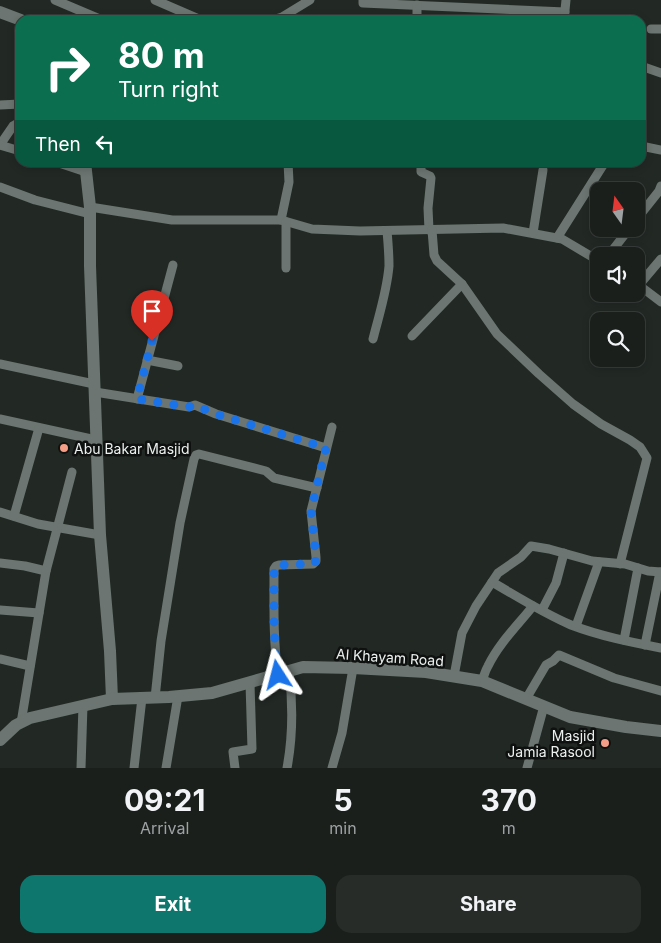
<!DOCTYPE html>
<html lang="en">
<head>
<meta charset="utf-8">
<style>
  :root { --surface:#1a1f1c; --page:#272c29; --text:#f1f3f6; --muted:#9fa2a3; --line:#383d3b; --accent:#0f766e }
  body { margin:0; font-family:Inter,sans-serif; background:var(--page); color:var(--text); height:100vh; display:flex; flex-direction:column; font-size:19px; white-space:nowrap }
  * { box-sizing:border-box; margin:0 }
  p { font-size:16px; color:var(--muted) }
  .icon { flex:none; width:28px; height:28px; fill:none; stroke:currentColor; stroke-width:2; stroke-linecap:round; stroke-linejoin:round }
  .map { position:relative; height:768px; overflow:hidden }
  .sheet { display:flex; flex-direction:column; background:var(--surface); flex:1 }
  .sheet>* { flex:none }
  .top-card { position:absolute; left:15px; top:15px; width:631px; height:152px; border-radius:15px; box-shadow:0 2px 8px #0003,0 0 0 1px var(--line); background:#0b6e4f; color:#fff; overflow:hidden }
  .needle { width:32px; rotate:346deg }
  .tools { position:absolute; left:590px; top:182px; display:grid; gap:10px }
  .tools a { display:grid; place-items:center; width:55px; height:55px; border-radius:10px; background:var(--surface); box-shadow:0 2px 8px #0003,0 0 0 1px var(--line); font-size:25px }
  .pin { position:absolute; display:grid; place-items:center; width:42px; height:42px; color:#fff; margin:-51px -21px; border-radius:50% 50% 50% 0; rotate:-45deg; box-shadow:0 0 5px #0007 }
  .pin .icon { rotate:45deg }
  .me { position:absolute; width:55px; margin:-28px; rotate:351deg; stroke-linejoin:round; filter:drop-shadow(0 0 4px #0008) }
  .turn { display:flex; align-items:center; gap:18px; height:105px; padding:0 20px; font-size:22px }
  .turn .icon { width:65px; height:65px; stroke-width:2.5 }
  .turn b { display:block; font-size:35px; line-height:42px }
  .then { display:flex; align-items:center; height:48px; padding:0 20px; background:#0003; gap:10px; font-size:19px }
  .eta { display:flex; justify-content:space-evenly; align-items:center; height:85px; text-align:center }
  .eta b { font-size:30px; font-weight:700; line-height:35px }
  .primary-button { display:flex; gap:10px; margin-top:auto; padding:10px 20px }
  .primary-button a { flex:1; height:58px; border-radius:15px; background:var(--accent); color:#fff; font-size:20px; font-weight:700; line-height:58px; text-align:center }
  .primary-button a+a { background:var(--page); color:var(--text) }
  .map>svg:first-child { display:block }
</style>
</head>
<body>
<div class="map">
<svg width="661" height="768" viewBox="0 0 661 768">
  <rect width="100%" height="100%" fill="#222925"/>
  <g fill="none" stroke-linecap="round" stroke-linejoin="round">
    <g stroke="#6c7571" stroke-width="9">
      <polyline points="55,0 102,20"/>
      <polyline points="155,0 201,20"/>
      <polyline points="363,0 363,3 565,12"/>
      <polyline points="273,20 282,17 310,0"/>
      <polyline points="417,20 417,5"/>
      <polyline points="564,20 566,0"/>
      <polyline points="651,29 661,29"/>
      <polyline points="641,66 661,73"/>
      <polyline points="0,105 20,104"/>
      <polyline points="0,145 13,126 20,122"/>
      <polyline points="0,145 20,151"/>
      <polyline points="641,146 661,150"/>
      <polyline points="56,162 86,172"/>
      <polyline points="421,162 421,172 430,176 431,178 428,208 429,230"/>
      <polyline points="0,187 35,200 90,214"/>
      <polyline points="90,207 172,220 281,220 312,229 360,231 503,228 562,239 599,261"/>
      <polyline points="281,220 289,182 288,162"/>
      <polyline points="636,220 659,191 661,186"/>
      <polyline points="286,222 286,268"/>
      <polyline points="432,230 434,255 437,261 462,284 497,334 539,374 573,404 601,424 630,440 640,447 647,458 620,564"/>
      <polyline points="533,233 543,170"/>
      <polyline points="557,238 605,162"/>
      <polyline points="608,256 629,229"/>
      <polyline points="636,283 661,302"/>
      <polyline points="639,285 661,259"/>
      <polyline points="412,336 462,284"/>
      <path d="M 373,339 C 379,315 387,291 389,266 C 389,255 388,242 387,231"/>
      <polyline points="147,360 178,366"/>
      <polyline points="0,364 94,384"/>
      <polyline points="95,392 189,407 195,405 216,414 326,448"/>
      <polyline points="137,399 173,265"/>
      <polyline points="0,419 96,440"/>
      <polyline points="0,512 38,524 100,535"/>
      <polyline points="14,516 39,428"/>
      <polyline points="0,563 25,566 46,571"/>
      <path d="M 492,582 C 518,597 543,613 571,625 C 600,636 630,642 661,648"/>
      <polyline points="0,610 39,613"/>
      <polyline points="542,610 556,583 564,553"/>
      <polyline points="576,626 599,562"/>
      <polyline points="624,640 638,568"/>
      <polyline points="645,645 660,572"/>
      <polyline points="0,659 30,666"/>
      <path d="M 278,675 C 273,640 274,605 274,569 L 276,566 L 279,565 L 313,564 L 316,561 L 316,557 L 311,511 L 332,427"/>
      <polyline points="454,676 462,633 476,606 498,573 521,557 531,546 549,549 592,561 625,564 648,571 661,572"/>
      <path d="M 482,681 C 484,676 485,671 488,666 C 499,643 518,625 533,606"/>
      <polyline points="155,698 161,641 180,523 194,459 196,455 199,454 266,471 274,478 317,488"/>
      <polyline points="526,699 546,665 553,661 559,655 614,678 661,691"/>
      <polyline points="21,723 46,571 72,472"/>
      <polyline points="81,768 83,705"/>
      <polyline points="134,768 142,698"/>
      <polyline points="166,768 178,696"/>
      <polyline points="235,768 233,752 252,749 250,683"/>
      <path d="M 287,768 C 293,736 293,704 289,671"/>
      <polyline points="332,768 342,733 353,668"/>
      <polyline points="527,768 544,706"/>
    </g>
    <g stroke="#6c7571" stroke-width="12">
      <polyline points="0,12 21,20"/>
      <polyline points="85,162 90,207 90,266 100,535 110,651 112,699"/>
      <polyline points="0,740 16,725 30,718 112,699 169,697 212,693 303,667 353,668 426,672 482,681 570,717 626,727 661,731"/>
    </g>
  </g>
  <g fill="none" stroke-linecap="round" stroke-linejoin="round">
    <path stroke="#1a73e8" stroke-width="9" stroke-dasharray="0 16.2" d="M 152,341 L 137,399 L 189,407 L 194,405 L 216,414 L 326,448 L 311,511 L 316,557 L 316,561 L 313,564 L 279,565 L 276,566 L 274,569 C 274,605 273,639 278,675"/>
  </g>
  <g fill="#f49e88" stroke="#0e110f" stroke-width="2">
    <circle cx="64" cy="448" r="5"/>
    <circle cx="605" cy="743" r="5"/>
  </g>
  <g text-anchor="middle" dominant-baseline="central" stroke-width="5" stroke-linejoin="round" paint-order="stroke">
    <g font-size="14" fill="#ecf1ef" stroke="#0e110f" text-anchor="start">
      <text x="74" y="448">Abu Bakar Masjid</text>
      <text x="595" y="735" text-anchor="end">Masjid<tspan x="595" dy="16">Jamia Rasool</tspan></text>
    </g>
    <g font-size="14" fill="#ecf1ef" stroke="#0e110f">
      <text transform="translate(390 657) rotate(4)">Al Khayam Road</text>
    </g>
  </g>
</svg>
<div class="tools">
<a><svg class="needle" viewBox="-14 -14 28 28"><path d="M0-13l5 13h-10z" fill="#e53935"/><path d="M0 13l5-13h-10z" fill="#9fa2a3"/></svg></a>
<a><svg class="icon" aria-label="sound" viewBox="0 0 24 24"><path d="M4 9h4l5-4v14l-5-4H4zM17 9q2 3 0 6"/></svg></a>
<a><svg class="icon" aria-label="search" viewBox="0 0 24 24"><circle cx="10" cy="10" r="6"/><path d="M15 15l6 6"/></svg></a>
</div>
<div class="pin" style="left:152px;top:341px;background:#d93025"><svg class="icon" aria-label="arrive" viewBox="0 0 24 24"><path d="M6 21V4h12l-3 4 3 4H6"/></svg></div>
<svg class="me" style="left:278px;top:675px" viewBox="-20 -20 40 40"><path d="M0-17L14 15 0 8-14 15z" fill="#1a73e8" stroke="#fff" stroke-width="4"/></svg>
<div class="top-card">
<div class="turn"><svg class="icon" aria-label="right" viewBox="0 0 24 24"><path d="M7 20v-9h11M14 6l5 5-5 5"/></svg><div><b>80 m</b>Turn right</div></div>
<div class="then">Then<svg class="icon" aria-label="left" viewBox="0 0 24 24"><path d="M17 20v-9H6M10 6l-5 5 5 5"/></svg></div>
</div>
</div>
<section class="sheet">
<div class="eta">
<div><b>09:21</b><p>Arrival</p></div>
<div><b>5</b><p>min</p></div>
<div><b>370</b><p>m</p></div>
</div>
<div class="primary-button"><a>Exit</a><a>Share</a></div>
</section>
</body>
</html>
